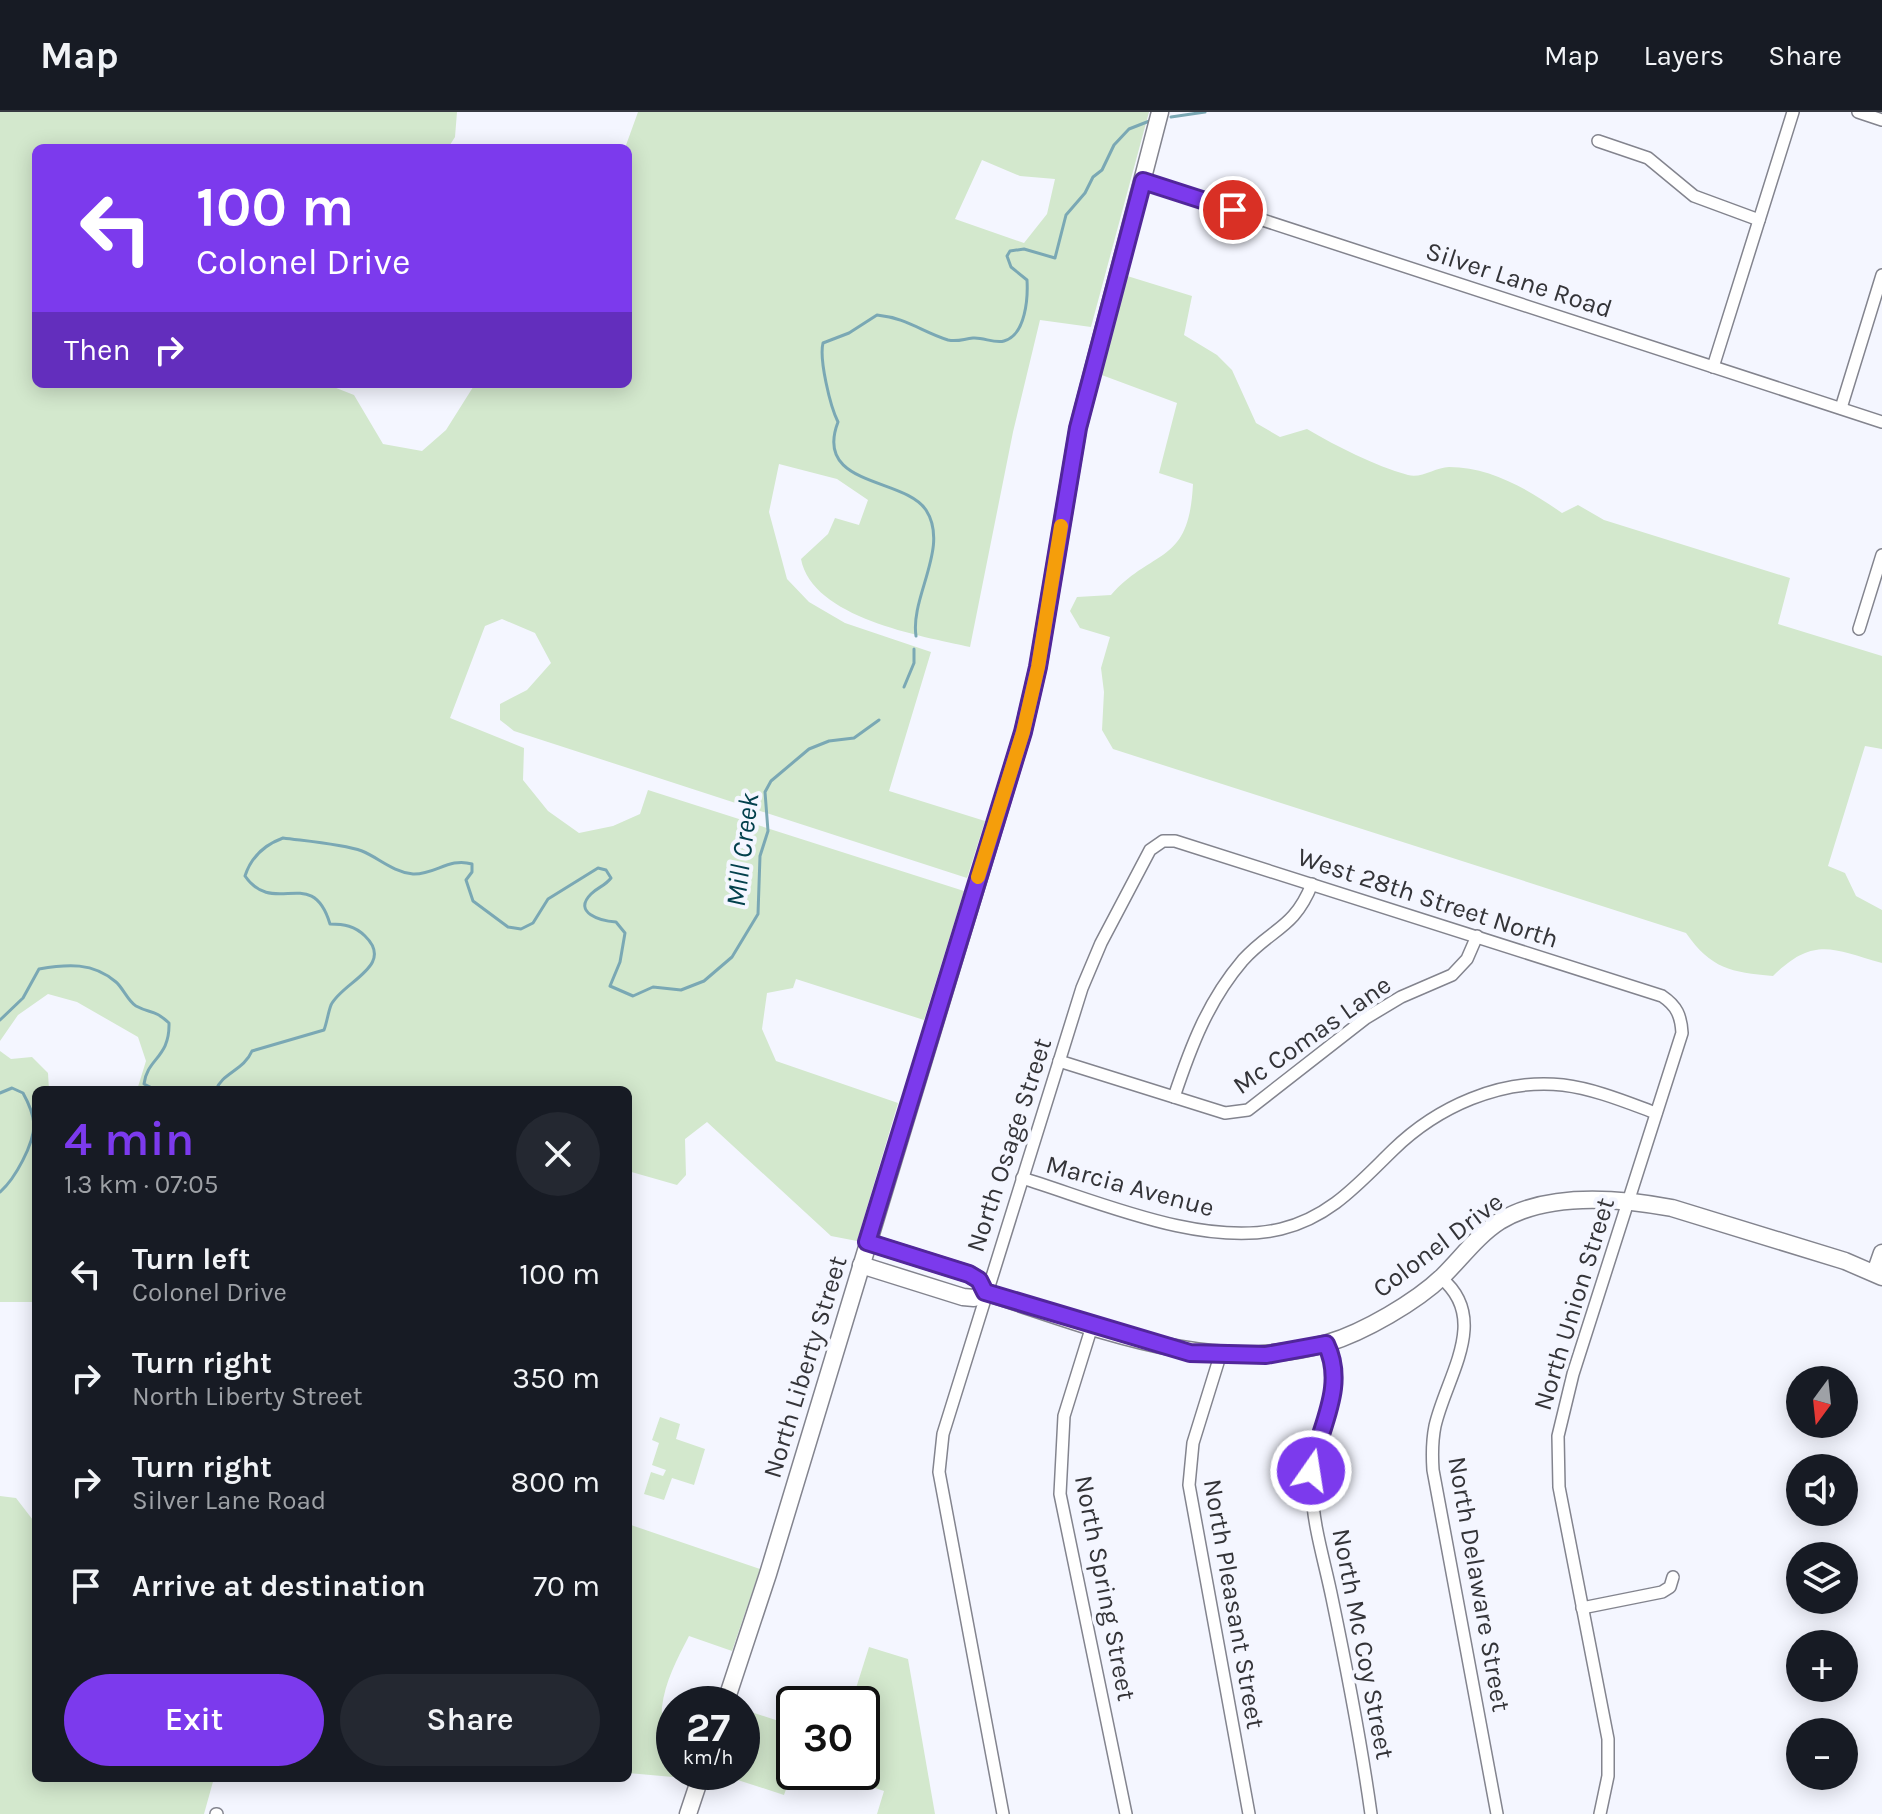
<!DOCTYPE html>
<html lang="en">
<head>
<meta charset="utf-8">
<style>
  :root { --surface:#171b24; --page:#242831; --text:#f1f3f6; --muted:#9ea1a6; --line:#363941; --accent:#7c3aed }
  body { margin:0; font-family:Karla,sans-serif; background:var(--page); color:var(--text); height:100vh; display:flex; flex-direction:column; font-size:30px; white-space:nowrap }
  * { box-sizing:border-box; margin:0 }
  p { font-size:26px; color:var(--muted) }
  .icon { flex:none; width:44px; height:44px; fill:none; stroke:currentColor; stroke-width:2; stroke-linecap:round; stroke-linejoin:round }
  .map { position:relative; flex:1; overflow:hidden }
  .sheet { position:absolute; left:32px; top:974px; width:600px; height:696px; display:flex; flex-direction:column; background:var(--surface); border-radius:12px; box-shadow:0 4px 20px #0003 }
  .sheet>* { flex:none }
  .top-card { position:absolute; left:32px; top:32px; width:600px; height:244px; border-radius:12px; box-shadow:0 4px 20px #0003; background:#7c3aed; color:#fff; overflow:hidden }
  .needle { width:52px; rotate:195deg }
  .buttons { position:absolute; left:1786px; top:1254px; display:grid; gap:16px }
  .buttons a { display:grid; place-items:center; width:72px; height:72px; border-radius:50%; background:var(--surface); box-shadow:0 4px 20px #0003; font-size:40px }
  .speed { position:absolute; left:656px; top:1574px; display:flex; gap:16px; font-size:40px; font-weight:700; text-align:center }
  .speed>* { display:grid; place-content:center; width:104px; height:104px; border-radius:50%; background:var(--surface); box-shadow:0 4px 20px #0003; line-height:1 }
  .speed small { font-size:20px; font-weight:400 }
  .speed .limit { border:4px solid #111; border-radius:12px; background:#fff; color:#111 }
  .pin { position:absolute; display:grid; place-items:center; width:68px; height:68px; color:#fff; margin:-34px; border:4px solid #fff; border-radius:50%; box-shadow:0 2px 8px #0007 }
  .me { position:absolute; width:88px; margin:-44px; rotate:13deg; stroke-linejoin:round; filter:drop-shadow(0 0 6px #0008) }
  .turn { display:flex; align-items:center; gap:28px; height:168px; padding:0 32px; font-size:36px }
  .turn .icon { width:104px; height:104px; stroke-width:2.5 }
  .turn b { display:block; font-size:56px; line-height:68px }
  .then { display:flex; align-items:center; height:76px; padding:0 32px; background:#0003; gap:16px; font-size:30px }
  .round { display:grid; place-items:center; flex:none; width:84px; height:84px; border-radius:42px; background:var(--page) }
  .summary { display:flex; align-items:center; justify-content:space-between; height:136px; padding:0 32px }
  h1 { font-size:48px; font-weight:600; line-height:60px; color:var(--accent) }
  .cta { display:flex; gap:16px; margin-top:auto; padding:16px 32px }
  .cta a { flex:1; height:92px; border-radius:48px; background:var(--accent); color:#fff; font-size:32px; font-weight:600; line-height:92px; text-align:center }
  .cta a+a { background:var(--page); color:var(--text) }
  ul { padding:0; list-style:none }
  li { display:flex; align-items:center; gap:24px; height:104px; padding:0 32px }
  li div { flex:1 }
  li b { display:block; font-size:30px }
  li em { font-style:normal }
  header { display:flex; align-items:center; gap:48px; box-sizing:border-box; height:112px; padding:0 40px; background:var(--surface); border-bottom:2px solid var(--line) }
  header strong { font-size:38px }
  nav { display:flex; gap:44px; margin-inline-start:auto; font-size:28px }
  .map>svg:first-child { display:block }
</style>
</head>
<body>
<header>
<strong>Map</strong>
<nav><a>Map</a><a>Layers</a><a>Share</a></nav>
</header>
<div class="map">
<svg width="1882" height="1702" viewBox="0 0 1882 1702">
  <rect width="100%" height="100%" fill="#f4f6ff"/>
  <g fill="#d3e8cd" fill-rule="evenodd">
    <path d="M 0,0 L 457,0 L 455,25 L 448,36 L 36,36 L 36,272 L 326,272 L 354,283 L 383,332 L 422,339 L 446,318 L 475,272 L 628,272 L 625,36 L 638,0 L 1149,0 L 1091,215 L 1040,208 L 1013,320 L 970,535 C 921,524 812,506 801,447 L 828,422 L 835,406 L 859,413 L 868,388 L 837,367 L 779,352 L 769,400 L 787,467 L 809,490 L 845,511 L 931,540 L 889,679 L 985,709 L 967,766 L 514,619 L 500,608 L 500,592 L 527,578 L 551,551 L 535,521 L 502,507 L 485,514 L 450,606 L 524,636 L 523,668 L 548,699 L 579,721 L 613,714 L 640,702 L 648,678 L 964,779 L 924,908 L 796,867 L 793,876 L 767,881 L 762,917 L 776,949 L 898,991 L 857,1129 L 831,1124 L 707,1010 L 685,1027 L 686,1063 L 677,1073 L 628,1059 L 628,978 L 137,978 L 146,949 L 138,925 L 77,890 L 48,882 L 18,903 L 0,929 ZM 982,48 L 1020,64 L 1055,67 L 1047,102 L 1024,131 L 955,107 Z"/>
    <path d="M 1124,163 L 1192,184 L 1184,223 L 1217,243 L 1232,258 L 1256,311 L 1280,325 L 1307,317 C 1338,335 1373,353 1408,363 C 1421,367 1436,355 1449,355 C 1491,355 1529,378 1562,401 L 1578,393 L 1604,408 L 1790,466 L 1778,512 L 1882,544 L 1882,637 L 1865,634 L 1828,754 L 1845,761 L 1856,784 L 1882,798 L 1882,851 C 1832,837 1814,824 1773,864 C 1731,860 1711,857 1686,821 L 1113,637 L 1102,618 L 1104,580 L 1101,556 L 1110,525 L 1080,516 L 1070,499 L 1077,485 L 1111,483 C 1154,435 1189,454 1193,372 L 1159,361 L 1177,291 L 1099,262 Z"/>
    <polygon points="0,939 11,947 32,945 48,961 49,978 36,978 36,1190 0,1190"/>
    <polygon points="660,1305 680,1312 676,1327 705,1337 694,1373 672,1366 664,1388 644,1382 651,1360 663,1364 666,1358 652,1353 659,1331 652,1328"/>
    <polygon points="0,1384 16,1386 36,1412 36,1666 214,1666 204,1702 0,1702"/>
    <path d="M 628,1412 L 760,1457 L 732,1539 L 689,1524 C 677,1547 665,1570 662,1595 C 659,1615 686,1646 673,1665 L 628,1661 Z"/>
    <polygon points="869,1535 908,1547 935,1702 877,1702 884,1679 827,1660 862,1660 862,1592 851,1592"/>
    <polygon points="742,1597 794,1614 794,1654 784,1683 713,1660 742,1660"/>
  </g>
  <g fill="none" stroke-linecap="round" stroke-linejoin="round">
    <g stroke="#7aa8b4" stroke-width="3">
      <polyline points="1171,5 1205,0"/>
      <path d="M 916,524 C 910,485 950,435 926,398 C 904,365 813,375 838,310 C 830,294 819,247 823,231 L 849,221 L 877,203 C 907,206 922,220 948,228 C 958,230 963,227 973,226 C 983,225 995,232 1004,229 C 1026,223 1028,185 1027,168 L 1011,155 L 1007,144 L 1010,139 L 1024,137 L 1055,146 L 1066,103 L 1085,81 L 1093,65 L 1102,58 L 1114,33 L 1129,17 L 1152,8"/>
      <polyline points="904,575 914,551 914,537"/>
      <path d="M 0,908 L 23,886 L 39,857 C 67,852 93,850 116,870 C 123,876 128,889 136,894 C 151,902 154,897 169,911 C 170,946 147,946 144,972 L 156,978"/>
      <path d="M 216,978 C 222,961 244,958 252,939 L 324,918 C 327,910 328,901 331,893 C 342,870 396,854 365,824 C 355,814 344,812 330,812 C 312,752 274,806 245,764 C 251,745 264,733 283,726 C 305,729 342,732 362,739 C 379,746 393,760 413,762 C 435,763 449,745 472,752 L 472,760 L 466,768 L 473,789 L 508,815 L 521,817 L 533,811 L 548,787 L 598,756 L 606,758 L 611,766 C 605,774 598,775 591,782 C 572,801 601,809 616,810 L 625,821 L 620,850 L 610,874 L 633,884 L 653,875 L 681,878 L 704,869 L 732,845 L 758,802 L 760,744 L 768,719 L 765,680 L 771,669 L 809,637 L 829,629 L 854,626 L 879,608"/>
      <path d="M 0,981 L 12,976 L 23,981 C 28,990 33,1001 34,1012 C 34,1032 15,1067 0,1080"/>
    </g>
    <g stroke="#83848e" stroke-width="14">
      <g id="street">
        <polyline points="1858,0 1882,8"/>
        <polyline points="1598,29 1648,46 1694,84 1759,108"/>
        <polyline points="1143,69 1882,310"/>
        <polyline points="1713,255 1793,0"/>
        <polyline points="1841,296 1882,163"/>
        <polyline points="1859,517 1882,443"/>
        <polyline points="1059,949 1225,1001 1248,998 1366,906 1401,885 1452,863 1467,847 1477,824"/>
        <path d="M 1174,985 C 1191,934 1208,889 1243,848 C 1272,816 1294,817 1312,772"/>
        <path d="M 1022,1066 C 1097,1089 1203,1136 1281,1117 C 1330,1105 1358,1072 1393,1038 C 1437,995 1501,966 1563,973 C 1595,977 1626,990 1656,1001"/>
        <path d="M 1441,1166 C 1491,1207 1446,1265 1435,1314 C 1432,1329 1432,1343 1433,1358 L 1497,1702"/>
        <polyline points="1092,1214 1064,1304 1060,1382 1126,1702"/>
        <path d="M 1326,1232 C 1350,1280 1309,1325 1312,1379 C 1313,1414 1325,1451 1332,1486 C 1347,1558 1361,1629 1371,1702"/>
        <polyline points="1220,1244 1193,1331 1189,1373 1249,1702"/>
        <polyline points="1582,1496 1662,1480 1670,1475 1673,1465"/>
        <polyline points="216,1702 217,1702"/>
        <path d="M 1003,1702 L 939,1360 L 943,1322 L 1082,876 L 1101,831 L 1150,738 L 1163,729 L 1175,729 L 1662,884 C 1677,894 1681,904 1682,921 L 1573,1262 L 1558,1324 L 1559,1375 L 1608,1627 L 1608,1664 L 1600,1702"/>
      </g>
    </g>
    <g stroke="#83848e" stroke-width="19">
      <g id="secondary">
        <path d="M 867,1130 L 969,1162 L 979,1168 L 985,1180 C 1098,1216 1210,1265 1328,1231 C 1364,1220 1416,1190 1443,1164 C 1462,1145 1478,1123 1500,1109 C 1548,1080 1619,1086 1672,1096 L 1845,1149 L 1882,1165"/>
        <polyline points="861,1153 963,1185 974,1186 985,1180"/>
        <polyline points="1875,1161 1882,1141"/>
        <polyline points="725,1592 768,1462 1023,620 1038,555 1078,316 1160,0"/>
        <polyline points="688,1702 702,1660"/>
      </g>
    </g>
    <use href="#street" stroke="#fff" stroke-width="11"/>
    <use href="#secondary" stroke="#fff" stroke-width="16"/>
  </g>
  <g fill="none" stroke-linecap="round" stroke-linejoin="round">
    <g stroke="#51269a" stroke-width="20">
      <path id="route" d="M 1233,98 L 1143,69 L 1078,316 L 1038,555 L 1023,620 L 867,1130 L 969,1162 L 979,1168 L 985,1180 L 1190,1241 L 1266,1243 L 1326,1232 C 1347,1275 1319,1315 1311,1359"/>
    </g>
    <use href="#route" stroke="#7c3aed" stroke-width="14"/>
    <polyline stroke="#f59e0b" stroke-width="14" points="978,765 1023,620 1038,555 1061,414"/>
  </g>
  <g text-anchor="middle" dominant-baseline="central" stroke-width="8" stroke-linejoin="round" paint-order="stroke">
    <g font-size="26" fill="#343438" stroke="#f4f6ff">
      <text transform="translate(1519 168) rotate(18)">Silver Lane Road</text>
      <text transform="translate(1428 786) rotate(18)">West 28th Street North</text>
      <text transform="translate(1312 923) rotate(-35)">Mc Comas Lane</text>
      <text transform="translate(1009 1033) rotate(-72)">North Osage Street</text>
      <text transform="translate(1130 1074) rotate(15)">Marcia Avenue</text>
      <text transform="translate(1438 1133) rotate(-37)">Colonel Drive</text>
      <text transform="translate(1574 1192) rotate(-73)">North Union Street</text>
      <text transform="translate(805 1255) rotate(-73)">North Liberty Street</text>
      <text transform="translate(1479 1472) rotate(80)">North Delaware Street</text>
      <text transform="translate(1105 1476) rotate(79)">North Spring Street</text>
      <text transform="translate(1234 1492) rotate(80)">North Pleasant Street</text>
      <text transform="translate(1363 1532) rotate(79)">North Mc Coy Street</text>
    </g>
    <g font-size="28" font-style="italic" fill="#02404c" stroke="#f4f6ff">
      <text transform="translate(742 738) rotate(-83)">Mill Creek</text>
    </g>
  </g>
</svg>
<div class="buttons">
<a><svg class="needle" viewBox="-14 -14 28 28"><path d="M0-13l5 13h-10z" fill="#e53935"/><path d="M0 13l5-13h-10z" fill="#9ea1a6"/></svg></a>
<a><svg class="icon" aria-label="sound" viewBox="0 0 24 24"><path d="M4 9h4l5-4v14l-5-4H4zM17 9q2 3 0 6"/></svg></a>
<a><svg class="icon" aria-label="layers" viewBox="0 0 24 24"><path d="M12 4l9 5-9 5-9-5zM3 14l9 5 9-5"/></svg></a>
<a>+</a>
<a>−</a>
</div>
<div class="speed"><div>27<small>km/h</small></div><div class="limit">30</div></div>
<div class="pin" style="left:1233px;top:98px;background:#d93025"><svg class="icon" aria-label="arrive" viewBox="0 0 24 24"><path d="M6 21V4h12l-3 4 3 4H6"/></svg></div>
<svg class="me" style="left:1311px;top:1359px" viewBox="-20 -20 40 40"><circle r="17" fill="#7c3aed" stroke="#fff" stroke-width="3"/><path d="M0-11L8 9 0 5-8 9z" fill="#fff"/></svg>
<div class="top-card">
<div class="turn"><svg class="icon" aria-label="left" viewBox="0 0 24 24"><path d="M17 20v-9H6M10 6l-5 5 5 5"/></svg><div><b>100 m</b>Colonel Drive</div></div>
<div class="then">Then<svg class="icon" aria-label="right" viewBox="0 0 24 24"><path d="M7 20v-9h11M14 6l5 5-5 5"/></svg></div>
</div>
<section class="sheet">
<div class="summary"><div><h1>4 min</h1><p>1.3 km · 07:05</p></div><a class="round"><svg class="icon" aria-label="close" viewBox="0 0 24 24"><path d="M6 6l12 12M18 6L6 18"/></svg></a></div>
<ul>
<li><svg class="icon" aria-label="left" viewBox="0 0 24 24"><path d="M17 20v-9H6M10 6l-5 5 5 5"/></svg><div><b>Turn left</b><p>Colonel Drive</p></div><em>100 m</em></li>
<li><svg class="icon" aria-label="right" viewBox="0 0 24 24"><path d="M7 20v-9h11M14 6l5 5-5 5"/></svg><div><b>Turn right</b><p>North Liberty Street</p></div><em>350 m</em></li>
<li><svg class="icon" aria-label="right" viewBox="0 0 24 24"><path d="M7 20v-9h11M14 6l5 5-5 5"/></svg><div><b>Turn right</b><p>Silver Lane Road</p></div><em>800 m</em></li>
<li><svg class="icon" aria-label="arrive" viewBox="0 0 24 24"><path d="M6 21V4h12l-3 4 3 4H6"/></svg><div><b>Arrive at destination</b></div><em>70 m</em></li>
</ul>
<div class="cta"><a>Exit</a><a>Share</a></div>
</section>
</div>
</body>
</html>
